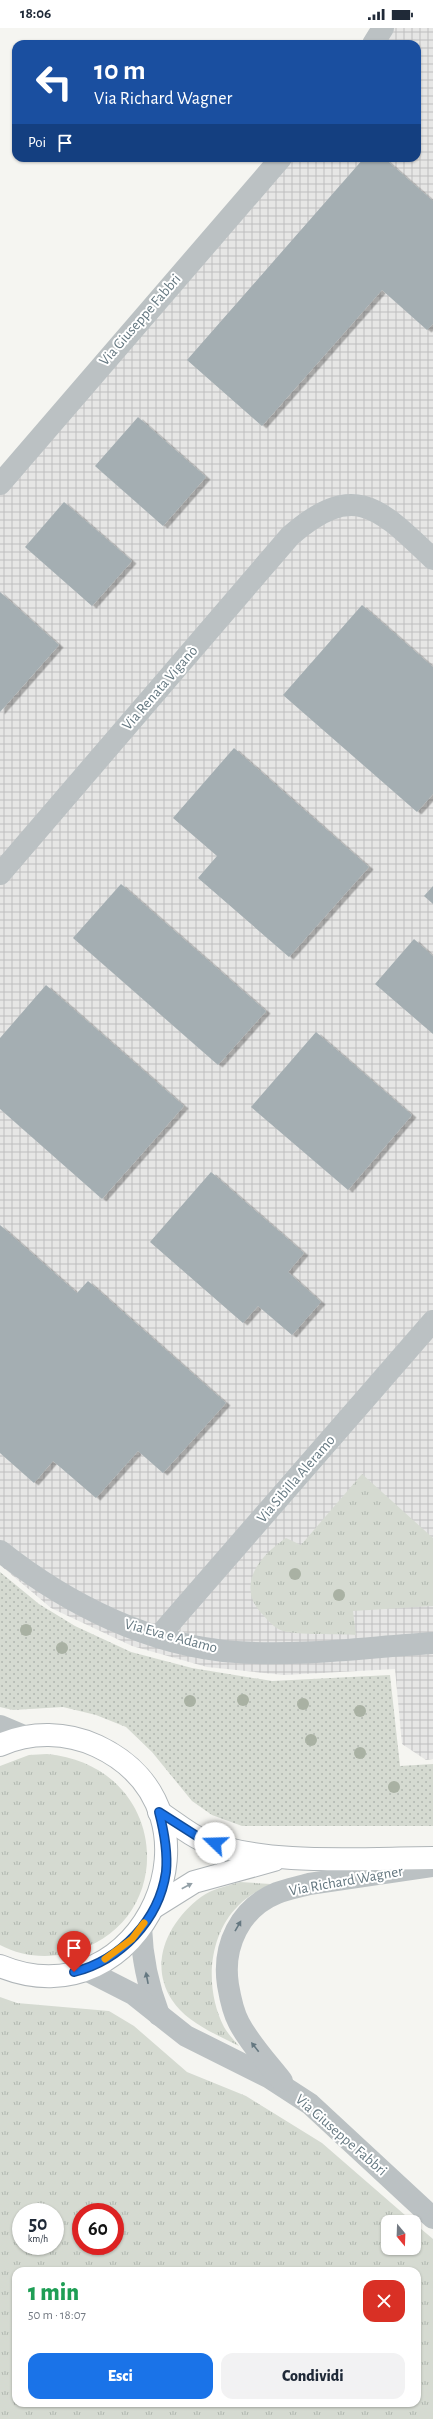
<!DOCTYPE html>
<html lang="it">
<head>
<meta charset="utf-8">
<style>
  :root { --surface:#fff; --page:#f2f2f3; --text:#1f2937; --muted:#747a83; --accent:#1a73e8 }
  body { margin:0; font-family:"Alegreya Sans",sans-serif; background:var(--page); color:var(--text); height:100vh; display:flex; flex-direction:column; font-size:15px; white-space:nowrap }
  * { box-sizing:border-box; margin:0 }
  p { font-size:13px; color:var(--muted) }
  .icon { flex:none; width:22px; height:22px; fill:none; stroke:currentColor; stroke-width:2; stroke-linecap:round; stroke-linejoin:round }
  .map { position:relative; flex:1; overflow:hidden }
  .sheet { position:absolute; left:12px; top:2239px; width:409px; height:140px; display:flex; flex-direction:column; background:var(--surface); border-radius:12px; box-shadow:0 1px 3px #0004 }
  .sheet>* { flex:none }
  .guide { position:absolute; left:12px; top:12px; width:409px; height:122px; border-radius:12px; box-shadow:0 1px 3px #0004; background:#1a4fa0; color:#fff; overflow:hidden }
  .needle { width:26px; rotate:161deg }
  .controls { position:absolute; left:381px; top:2187px; display:grid; gap:8px }
  .controls a { display:grid; place-items:center; width:40px; height:40px; border-radius:8px; background:var(--surface); box-shadow:0 1px 3px #0004; font-size:20px }
  .speed { position:absolute; left:12px; top:2175px; display:flex; gap:8px; font-size:20px; font-weight:700; text-align:center }
  .speed>* { display:grid; place-content:center; width:52px; height:52px; border-radius:50%; background:var(--surface); box-shadow:0 1px 3px #0004; line-height:1 }
  .speed small { font-size:10px; font-weight:400 }
  .speed .limit { border:6px solid #d22; background:#fff; color:#111 }
  .pin { position:absolute; display:grid; place-items:center; width:34px; height:34px; color:#fff; margin:-41px -17px; border-radius:50% 50% 50% 0; rotate:-45deg; box-shadow:0 0 4px #0007 }
  .pin .icon { rotate:45deg }
  .me { position:absolute; width:44px; margin:-22px; rotate:291deg; stroke-linejoin:round; filter:drop-shadow(0 0 3px #0008) }
  .turn { display:flex; align-items:center; gap:14px; height:84px; padding:0 16px; font-size:18px }
  .turn .icon { width:52px; height:52px; stroke-width:2.5 }
  .turn b { display:block; font-size:28px; line-height:34px }
  .then { display:flex; align-items:center; height:38px; padding:0 16px; background:#0003; gap:8px; font-size:15px }
  .round { display:grid; place-items:center; flex:none; width:42px; height:42px; border-radius:12px; background:var(--page) }
  .head { display:flex; align-items:center; justify-content:space-between; height:68px; padding:0 16px }
  h1 { font-size:24px; font-weight:800; line-height:30px; color:#1e9e55 }
  .action { display:flex; gap:8px; margin-top:auto; padding:8px 16px }
  .action a { flex:1; height:46px; border-radius:12px; background:var(--accent); color:#fff; font-size:16px; font-weight:800; line-height:46px; text-align:center }
  .action a+a { background:var(--page); color:var(--text) }
  .status { display:flex; justify-content:space-between; align-items:center; height:28px; padding:0 20px; background:var(--surface); direction:ltr }
  .status svg { height:11px; fill:currentColor }
  .map>svg:first-child { display:block }
</style>
</head>
<body>
<div class="status"><b>18:06</b><svg viewBox="0 0 49 12"><path d="M0 12V9h3v3zM5 12V6h3v6zM10 12V3h3v9zM15 12V0h3v12zM26 1h20v11H26zM47 4h2v5h-2z"/></svg></div>
<div class="map">
<svg width="433" height="2391" viewBox="0 0 433 2391">
  <defs>
    <pattern id="industrial-grid" width="8" height="8" patternUnits="userSpaceOnUse"><rect width="8" height="8" fill="#e6e6e5"/><path d="M0 4h8M4 0v8" fill="none" stroke="#bebfbf"/></pattern>
    <pattern id="grass-tufts" width="24" height="20" patternUnits="userSpaceOnUse"><rect width="24" height="20" fill="#d5dad1"/><path d="M3 7l-1-3M5 7V3M7 7l1-3M15 17l-1-3M17 17v-4M19 17l1-3" fill="none" stroke="#b0b6af"/></pattern>
    <pattern id="park-dots" width="8" height="8" patternUnits="userSpaceOnUse"><rect width="8" height="8" fill="#d5dad1"/><path d="M2 2h.1M6 6h.1" fill="none" stroke="#b0b6af" stroke-width="1.8" stroke-linecap="round"/></pattern>
    <filter id="shadow"><feDropShadow dx="4.5" dy="2.5" stdDeviation="0" flood-color="#0004"/></filter>
  </defs>
  <rect width="100%" height="100%" fill="#f5f5f1"/>
  <polygon fill="url(#industrial-grid)" points="371,0 433,0 433,1731 426,1732 402,1716 395,1641 284,1647 207,1639 132,1618 51,1580 0,1537 0,446 270,130 417,130 417,16 363,16"/>
  <g fill="url(#grass-tufts)" fill-rule="evenodd">
    <path d="M 362,1446 L 433,1510 L 433,1578 L 353,1583 L 356,1607 C 340,1606 297,1607 283,1603 C 276,1601 269,1594 264,1588 C 234,1559 259,1528 286,1510 L 301,1517 Z"/>
    <path d="M 47,1726 C 172,1738 181,1899 68,1925 C 45,1931 21,1928 0,1917 L 0,1738 L 29,1727 Z"/>
    <path d="M 240,1854 L 271,1856 C 259,1862 248,1868 238,1878 C 207,1909 205,1962 224,1999 C 228,2006 234,2012 239,2018 C 217,2007 186,1994 172,1972 C 148,1935 168,1894 201,1869 C 212,1861 227,1858 240,1854 Z"/>
    <path d="M 0,1969 L 17,1975 L 109,1983 L 134,1998 L 187,2044 L 246,2068 L 322,2115 L 413,2194 L 388,2194 L 388,2220 L 414,2220 L 414,2195 L 433,2211 L 433,2391 L 0,2391 ZM 21,2184 L 55,2184 L 55,2218 L 21,2218 ZM 81,2184 L 115,2184 L 115,2218 L 81,2218 ZM 16,2243 L 417,2243 L 417,2375 L 16,2375 Z"/>
  </g>
  <polygon fill="url(#park-dots)" points="0,1544 39,1576 75,1598 131,1624 192,1640 272,1653 390,1647 400,1738 433,1736 433,1798 242,1798 212,1787 192,1773 152,1724 126,1699 96,1687 63,1679 13,1682 0,1679"/>
  <g fill="#a4aeb2" filter="url(#shadow)">
    <polygon points="364,130 384,130 433,173 433,296 427,302 382,262 262,398 187,332"/>
    <polygon points="138,389 206,449 163,498 95,438"/>
    <polygon points="64,474 132,533 92,578 25,519"/>
    <polygon points="0,564 59,617 0,684"/>
    <polygon points="362,577 433,639 433,766 417,784 283,667"/>
    <polygon points="234,720 369,839 289,929 198,850 217,828 173,790"/>
    <polygon points="121,856 266,983 218,1037 73,910"/>
    <polygon points="433,858 433,876 424,868"/>
    <polygon points="414,911 433,928 433,1006 375,956"/>
    <polygon points="46,957 184,1078 102,1171 0,1081 0,1010"/>
    <polygon points="316,1004 412,1087 348,1162 251,1079"/>
    <polygon points="211,1144 304,1225 288,1244 321,1274 292,1307 258,1278 243,1295 150,1214"/>
    <polygon points="0,1197 77,1265 88,1253 226,1375 163,1445 138,1423 96,1470 53,1433 34,1455 0,1425"/>
  </g>
  <g fill="none" stroke-linecap="round" stroke-linejoin="round">
    <g stroke="#afb5b8" stroke-width="24">
      <g id="primary">
        <path d="M 0,1717 C 31,1703 67,1704 97,1718 C 238,1784 142,1997 0,1938"/>
        <path d="M 159,1784 C 173,1793 187,1805 202,1812 C 262,1839 367,1830 433,1830"/>
        <polyline points="154,1879 194,1854 274,1832"/>
      </g>
    </g>
    <g stroke="#bbc1c3" stroke-width="22">
      <polyline points="373,16 383,0"/>
      <polyline points="0,456 281,130"/>
      <path d="M 0,846 L 290,508 C 355,451 380,481 433,531"/>
      <path d="M 0,1523 C 67,1576 150,1618 236,1624 C 301,1629 368,1619 433,1615"/>
      <polyline points="159,1608 433,1293"/>
      <polyline points="0,1698 26,1709"/>
      <path d="M 141,1899 C 142,1930 148,1958 159,1987"/>
      <polyline points="84,1941 133,1966 186,2008 270,2050 310,2076 433,2190"/>
      <path d="M 282,2053 C 267,2034 250,2016 239,1995 C 233,1984 230,1969 228,1957 C 222,1918 240,1880 277,1865 C 287,1861 299,1859 309,1856 L 433,1838"/>
    </g>
    <use href="#primary" stroke="#fff" stroke-width="22"/>
  </g>
  <g fill="#a9b1a3">
    <circle cx="295" cy="1546" r="6"/>
    <circle cx="339" cy="1567" r="6"/>
    <circle cx="26" cy="1602" r="6"/>
    <circle cx="62" cy="1620" r="6"/>
    <circle cx="243" cy="1672" r="6"/>
    <circle cx="190" cy="1673" r="6"/>
    <circle cx="303" cy="1676" r="6"/>
    <circle cx="360" cy="1683" r="6"/>
    <circle cx="311" cy="1712" r="6"/>
    <circle cx="360" cy="1725" r="6"/>
    <circle cx="394" cy="1759" r="6"/>
  </g>
  <defs><path id="oneway-solid" d="M-6-.8H1V-3.2L6.5 0L1 3.2V.8H-6Z"/></defs>
  <use fill="#93a0a7" href="#oneway-solid" transform="translate(187 1858) rotate(-28)"/>
  <g fill="#657881">
    <use href="#oneway-solid" transform="translate(238 1898) rotate(-60)"/>
    <use href="#oneway-solid" transform="translate(147 1950) rotate(-101)"/>
    <use href="#oneway-solid" transform="translate(255 2019) rotate(-128)"/>
  </g>
  <g fill="none" stroke-linecap="round" stroke-linejoin="round">
    <g stroke="#114b97" stroke-width="10">
      <path id="route" d="M 74,1944 C 121,1932 159,1892 166,1844 C 168,1823 164,1803 159,1784 L 203,1812 L 215,1815"/>
    </g>
    <use href="#route" stroke="#1a73e8" stroke-width="7"/>
    <polyline stroke="#f59e0b" stroke-width="7" points="105,1931 132,1911 144,1895"/>
  </g>
  <g text-anchor="middle" dominant-baseline="central" stroke-width="4" stroke-linejoin="round" paint-order="stroke">
    <g font-size="15" fill="#657881" stroke="#fff">
      <text transform="translate(140 292) rotate(-49)">Via Giuseppe Fabbri</text>
      <text transform="translate(160 660) rotate(-49)">Via Renata Viganò</text>
      <text transform="translate(296 1451) rotate(-49)">Via Sibilla Aleramo</text>
      <text transform="translate(171 1608) rotate(15)">Via Eva e Adamo</text>
      <text transform="translate(346 1853) rotate(-10)">Via Richard Wagner</text>
      <text transform="translate(341 2107) rotate(41)">Via Giuseppe Fabbri</text>
    </g>
  </g>
</svg>
<div class="controls">
<a><svg class="needle" viewBox="-14 -14 28 28"><path d="M0-13l5 13h-10z" fill="#e53935"/><path d="M0 13l5-13h-10z" fill="#747a83"/></svg></a>
</div>
<div class="speed"><div>50<small>km/h</small></div><div class="limit">60</div></div>
<div class="pin" style="left:74px;top:1944px;background:#d93025"><svg class="icon" aria-label="arrive" viewBox="0 0 24 24"><path d="M6 21V4h12l-3 4 3 4H6"/></svg></div>
<svg class="me" style="left:215px;top:1815px" viewBox="-20 -20 40 40"><circle r="19" fill="#fff"/><path d="M0-13L10 11 0 6-10 11z" fill="#1a73e8"/></svg>
<div class="guide">
<div class="turn"><svg class="icon" aria-label="left" viewBox="0 0 24 24"><path d="M17 20v-9H6M10 6l-5 5 5 5"/></svg><div><b>10 m</b>Via Richard Wagner</div></div>
<div class="then">Poi<svg class="icon" aria-label="arrive" viewBox="0 0 24 24"><path d="M6 21V4h12l-3 4 3 4H6"/></svg></div>
</div>
<section class="sheet">
<div class="head"><div><h1>1 min</h1><p>50 m · 18:07</p></div><a class="round" style="background:#d93025;color:#fff"><svg class="icon" aria-label="close" viewBox="0 0 24 24"><path d="M6 6l12 12M18 6L6 18"/></svg></a></div>
<div class="action"><a>Esci</a><a>Condividi</a></div>
</section>
</div>
</body>
</html>
